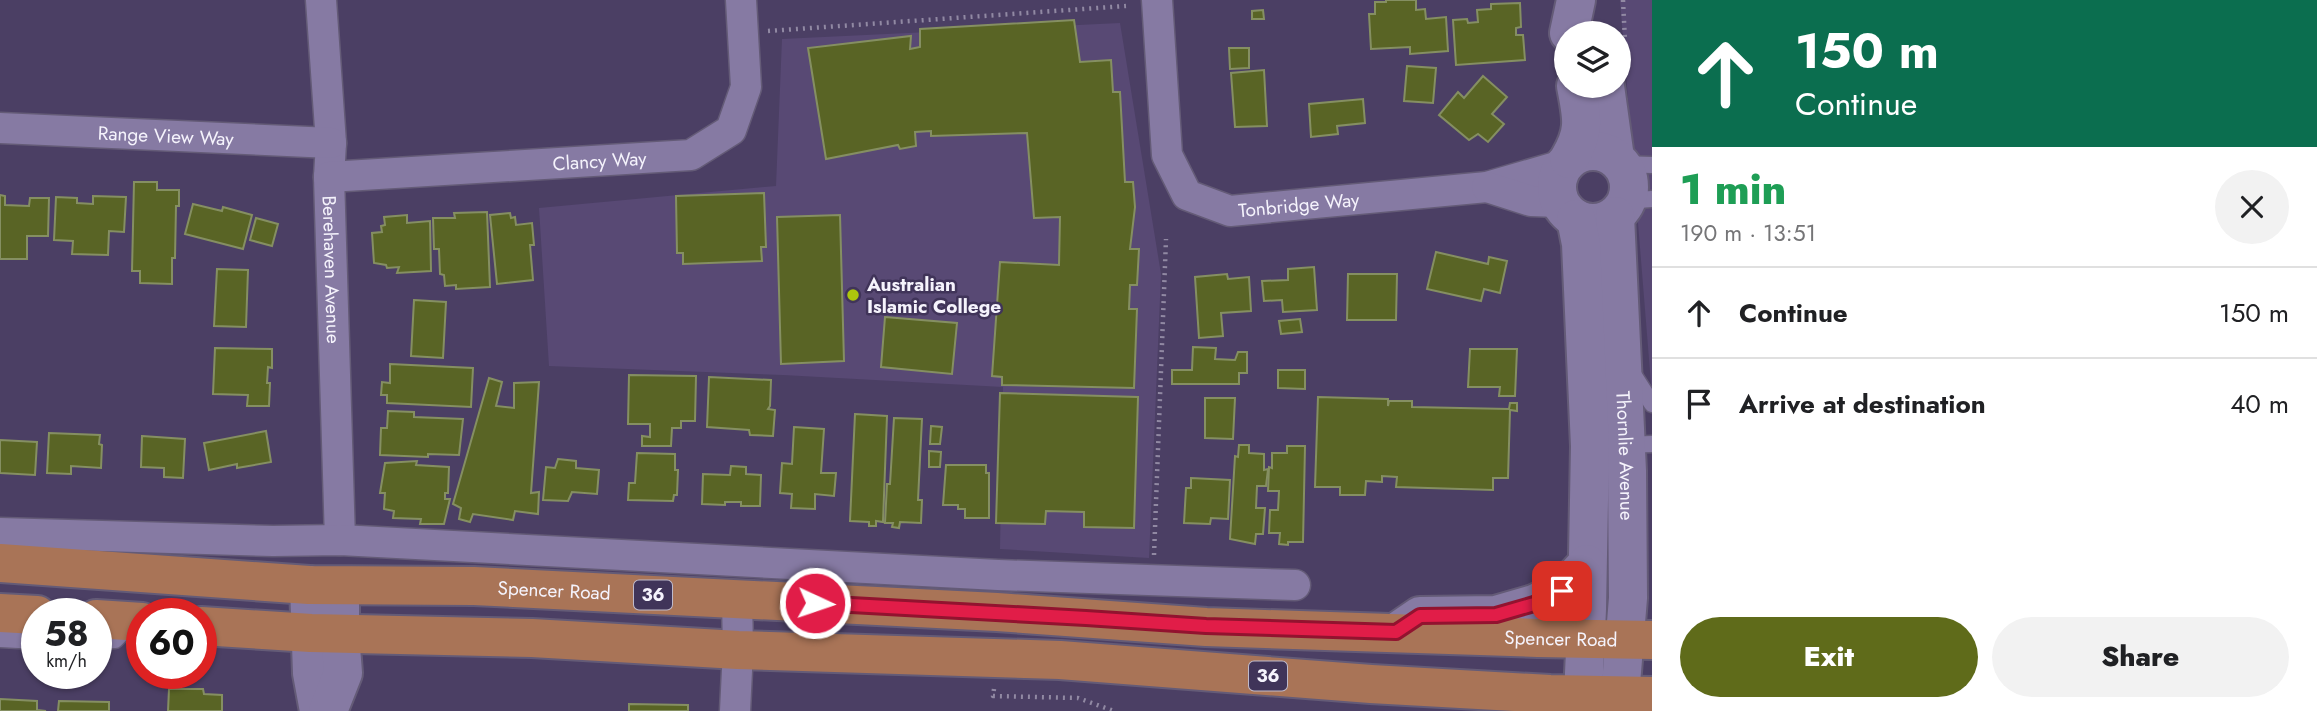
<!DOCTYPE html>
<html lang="en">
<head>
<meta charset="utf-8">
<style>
  :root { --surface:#fff; --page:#f2f2f2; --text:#202124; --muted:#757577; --line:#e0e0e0; --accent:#5f6b1a }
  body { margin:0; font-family:Jost,sans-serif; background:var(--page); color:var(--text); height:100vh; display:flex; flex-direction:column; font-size:26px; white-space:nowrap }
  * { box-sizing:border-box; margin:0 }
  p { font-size:23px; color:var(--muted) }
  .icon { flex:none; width:38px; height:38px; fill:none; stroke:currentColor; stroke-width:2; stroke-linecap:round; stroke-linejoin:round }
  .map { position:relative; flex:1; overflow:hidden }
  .sheet { display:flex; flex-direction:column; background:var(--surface); width:665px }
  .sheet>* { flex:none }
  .banner { background:#0b6e4f; color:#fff; overflow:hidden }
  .controls { position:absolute; left:1554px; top:21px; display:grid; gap:14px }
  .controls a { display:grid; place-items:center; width:77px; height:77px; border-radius:50%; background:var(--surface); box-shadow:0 2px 5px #0004; font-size:35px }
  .speed { position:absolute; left:21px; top:598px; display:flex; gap:14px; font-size:35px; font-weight:700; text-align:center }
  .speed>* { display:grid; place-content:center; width:91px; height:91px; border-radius:50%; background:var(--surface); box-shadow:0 2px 5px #0004; line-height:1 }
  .speed small { font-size:18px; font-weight:400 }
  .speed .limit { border:10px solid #d22; background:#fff; color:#111 }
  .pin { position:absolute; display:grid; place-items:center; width:60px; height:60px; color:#fff; margin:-30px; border-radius:14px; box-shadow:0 4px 10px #0006 }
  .me { position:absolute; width:77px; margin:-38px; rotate:93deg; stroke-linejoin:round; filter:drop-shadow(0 0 5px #0008) }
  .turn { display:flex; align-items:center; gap:24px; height:147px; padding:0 28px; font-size:32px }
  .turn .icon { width:91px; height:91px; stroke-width:2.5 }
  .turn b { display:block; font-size:49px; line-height:60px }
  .round { display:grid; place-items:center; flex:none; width:74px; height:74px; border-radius:37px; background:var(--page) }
  .summary { display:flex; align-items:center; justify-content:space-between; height:119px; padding:0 28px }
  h1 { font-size:42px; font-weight:800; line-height:52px; color:#1e9e55 }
  .button { display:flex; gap:14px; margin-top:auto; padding:14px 28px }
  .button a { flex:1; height:80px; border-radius:42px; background:var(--accent); color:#fff; font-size:28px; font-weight:800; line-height:80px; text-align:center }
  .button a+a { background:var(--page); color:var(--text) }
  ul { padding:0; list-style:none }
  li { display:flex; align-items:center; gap:21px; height:91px; padding:0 28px; border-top:2px solid var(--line) }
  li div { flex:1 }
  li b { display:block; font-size:26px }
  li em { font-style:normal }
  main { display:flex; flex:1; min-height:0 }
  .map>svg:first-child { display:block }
</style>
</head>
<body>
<main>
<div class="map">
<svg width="1652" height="711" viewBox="0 0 1652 711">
  <rect width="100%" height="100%" fill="#4b3f64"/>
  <g fill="#584974">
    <polygon points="1620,0 1652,0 1652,396"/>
    <polygon points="1120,23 1161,274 1149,558 1000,549 1003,387 783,375 549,366 539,208 776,186 782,39"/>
  </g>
  <g fill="#596425" stroke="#858f62" stroke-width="2">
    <polygon points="1386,0 1416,0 1416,10 1425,9 1426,19 1446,17 1448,51 1410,54 1410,47 1371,49 1369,14 1375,14 1375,2 1386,2"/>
    <polygon points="1520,3 1521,27 1516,28 1516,35 1523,35 1525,60 1456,65 1453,20 1467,19 1468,23 1478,22 1477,10 1491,9 1491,4"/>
    <polygon points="1263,10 1264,19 1252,19 1252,11"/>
    <polygon points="1074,20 1080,62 1111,60 1113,92 1120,92 1125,182 1133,182 1135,207 1130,249 1139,249 1137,285 1130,285 1129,309 1137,309 1134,388 1002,385 1002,377 992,376 1000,262 1059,265 1060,217 1034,218 1027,133 931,136 931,131 915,132 916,146 900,149 898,145 826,159 808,48 911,36 910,49 920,47 920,29"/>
    <polygon points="1229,48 1249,48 1249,68 1230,69"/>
    <polygon points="1407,66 1436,68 1433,103 1404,101"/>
    <polygon points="1264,70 1267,126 1235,127 1231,73"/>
    <polygon points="1483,76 1507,97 1492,114 1504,124 1488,142 1478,134 1469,140 1439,115 1458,92 1464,98"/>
    <polygon points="1363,99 1365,123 1337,126 1338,134 1311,137 1309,104"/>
    <polygon points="134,182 157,182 157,190 179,190 179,206 176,206 175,258 172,258 172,284 140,283 140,271 132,271"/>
    <polygon points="764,193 766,247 761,247 762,261 683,264 683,253 677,253 676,196"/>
    <polygon points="0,195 5,196 5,205 29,206 30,198 49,198 48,236 27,236 27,259 0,259"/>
    <polygon points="93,196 126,197 124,232 109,231 108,255 72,254 73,241 54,240 56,197 77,198 77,203 93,204"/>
    <polygon points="193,204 222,211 223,207 252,215 243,249 185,234"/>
    <polygon points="487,212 490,287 456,289 456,285 445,286 444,275 440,274 439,249 434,249 433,218 455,218 454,213"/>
    <polygon points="510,213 511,218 515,217 516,225 532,223 534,245 530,245 533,280 497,284 490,215"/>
    <polygon points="407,215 407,223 430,221 431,271 397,273 399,267 387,268 386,265 374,263 372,233 382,232 381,226 385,225 384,217"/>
    <polygon points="840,215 844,361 781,364 777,217"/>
    <polygon points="256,218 278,224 272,246 250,240"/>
    <polygon points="1436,252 1488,264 1489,257 1507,261 1500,293 1484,289 1481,301 1427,289"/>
    <polygon points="1314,267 1317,310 1283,312 1282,300 1264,301 1262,281 1288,280 1288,269"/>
    <polygon points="217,269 248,270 246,327 214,326"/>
    <polygon points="1227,274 1228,279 1249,277 1251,311 1221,313 1223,336 1199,338 1195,277"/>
    <polygon points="1348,274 1397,274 1396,320 1347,320"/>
    <polygon points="414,300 446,302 443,358 411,356"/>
    <polygon points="885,317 957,323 952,374 881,367"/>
    <polygon points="1300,319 1302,332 1281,334 1279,321"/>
    <polygon points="1193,347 1216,348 1215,359 1235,360 1238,352 1247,352 1247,373 1239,373 1239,384 1172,384 1172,370 1192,370"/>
    <polygon points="215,348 272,349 272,368 268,367 267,383 270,383 269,406 247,406 248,395 213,394"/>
    <polygon points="1470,349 1517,349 1515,396 1499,396 1500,387 1468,387"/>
    <polygon points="390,364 473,368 471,407 387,403 387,395 381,395 382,382 390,383"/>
    <polygon points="1278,370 1305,370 1305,389 1278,388"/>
    <polygon points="629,375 696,376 695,421 681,421 681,428 672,428 671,446 642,446 642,436 650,437 650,424 628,424"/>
    <polygon points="709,377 771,380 770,406 768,409 775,410 773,436 750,435 749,430 707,427"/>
    <polygon points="489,378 502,382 496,406 514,408 514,383 539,382 531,493 539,492 538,514 515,511 513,520 473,514 470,522 459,519 461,508 453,504"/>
    <polygon points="1000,393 1138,397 1134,528 1084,527 1084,512 1046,511 1045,524 996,523"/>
    <polygon points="1318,397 1388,399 1388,406 1389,401 1412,401 1412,407 1509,409 1510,403 1517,403 1517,411 1510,410 1508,478 1493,478 1493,490 1396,487 1397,477 1382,476 1382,482 1366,481 1365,495 1340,495 1340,487 1315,487"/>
    <polygon points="1205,398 1235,398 1233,439 1205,438"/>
    <polygon points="388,411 414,412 414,417 463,419 459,455 428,454 428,457 380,455 381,428 387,428"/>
    <polygon points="855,414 887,416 883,522 876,521 876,526 869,526 869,522 850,521"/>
    <polygon points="894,418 922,419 918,500 922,500 921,523 900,522 899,528 892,527 893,523 885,523 887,484 890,484"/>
    <polygon points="931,426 942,427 940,444 930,444"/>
    <polygon points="794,427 824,429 821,473 836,473 834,496 815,494 815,509 791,508 792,494 780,493 782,463 792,464"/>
    <polygon points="266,431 271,462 237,468 237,464 209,470 204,443"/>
    <polygon points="49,433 100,435 99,444 102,445 101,468 71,466 71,474 47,473"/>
    <polygon points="142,436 185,439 183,478 164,477 164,468 141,467"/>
    <polygon points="0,440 37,442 35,475 0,473"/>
    <polygon points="1239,445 1249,445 1249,453 1264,454 1264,470 1268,469 1266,486 1257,486 1256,508 1265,508 1263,534 1256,534 1255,544 1230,539 1235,456 1238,457"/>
    <polygon points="1287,446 1305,446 1303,542 1288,542 1288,545 1279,544 1280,533 1269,533 1270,510 1278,510 1279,491 1268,491 1269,467 1272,468 1272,453 1287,453"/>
    <polygon points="929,451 941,452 940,467 929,467"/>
    <polygon points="637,453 675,454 675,470 678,470 677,495 674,495 673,501 628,500 629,483 635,483"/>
    <polygon points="558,459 576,461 576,468 599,470 597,494 572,492 568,501 543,500 546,467 555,468"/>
    <polygon points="417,461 416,465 449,467 448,493 445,493 445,499 450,499 444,524 420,524 421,519 393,518 394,511 384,509 385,493 380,493 385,463"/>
    <polygon points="946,465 986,465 986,473 989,473 989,518 965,518 965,509 958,509 958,505 943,505"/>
    <polygon points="731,466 746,467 746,474 761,475 760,506 741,506 741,502 725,502 725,505 702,504 703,474 730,475"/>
    <polygon points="1191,478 1230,480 1228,519 1211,518 1210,524 1184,523 1186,488 1191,488"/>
    <polygon points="169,689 203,689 204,694 222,695 222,711 168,711"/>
    <polygon points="0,699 37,701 37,710 46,711 0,711"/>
    <polygon points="59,701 109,702 109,711 58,711"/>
    <polygon points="629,704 688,705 688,711 629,711"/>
  </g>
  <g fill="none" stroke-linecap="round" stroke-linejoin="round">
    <g stroke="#645b77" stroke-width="19">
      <g id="service">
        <polyline points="1621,164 1652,165"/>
        <polyline points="1626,201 1652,199"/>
        <polyline points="1631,371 1652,404"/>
        <polyline points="1623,445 1652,444"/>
        <polyline points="0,639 37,641"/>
        <polyline points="96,641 115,640 129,626"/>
      </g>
    </g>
    <g stroke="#645b77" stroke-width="33">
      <g id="minor">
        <path id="s1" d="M 321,0 L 331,143 L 329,177 L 340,540"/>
        <path id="s2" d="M 1157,0 L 1167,155 L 1187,195 L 1230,211 L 1487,187 L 1563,165"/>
        <path id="s3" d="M 0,128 L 331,143"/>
        <path id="s4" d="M 329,177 L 691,155 L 731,130 L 746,87 L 741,0"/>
        <polyline points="1487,187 1531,201 1559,202"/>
        <polyline points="0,533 273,541 340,540 998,575 1295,585"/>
        <polyline points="735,711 738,650 737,599"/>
      </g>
    </g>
    <g stroke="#645b77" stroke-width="42">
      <g id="tertiary">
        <polyline points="309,585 312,673 319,711"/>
        <polyline points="328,711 343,673 340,634 340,586"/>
      </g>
    </g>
    <g stroke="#645b77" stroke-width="42">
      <g id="secondary">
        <polyline points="1569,33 1576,0"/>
        <polyline points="1605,86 1615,158"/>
        <circle cx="1593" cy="187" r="36"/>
        <path d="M 1569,159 C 1586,130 1582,118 1576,86"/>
        <path id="s5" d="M 1615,216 L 1627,471 L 1628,598 L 1620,696"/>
        <polyline points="1576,219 1581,244 1590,446 1587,609 1583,695"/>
        <polyline points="1401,629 1420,616 1496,615 1534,604 1562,591 1587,564"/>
      </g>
    </g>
    <g stroke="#645b77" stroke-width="42">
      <g id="primary">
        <path id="s6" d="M 0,563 L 309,585 L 474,586 L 997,612 L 1206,627 L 1538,638 L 1652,640"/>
        <polyline points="0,613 37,615"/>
        <polyline points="96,619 142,622"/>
        <polyline points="201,626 311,633 532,638 738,650 1060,660 1371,684 1550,694 1652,696"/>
      </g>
    </g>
    <g stroke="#9189a3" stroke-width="4.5" stroke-dasharray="2 5" stroke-linecap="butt">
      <polyline points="1623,0 1626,62"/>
      <polyline points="768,31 1126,6"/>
      <polyline points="1154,555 1166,239"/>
      <polyline points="994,689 993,696 1078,698 1114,711"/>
    </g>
    <use href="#service" stroke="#867aa3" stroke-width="16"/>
    <use href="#minor" stroke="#867aa3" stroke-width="30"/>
    <use href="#tertiary" stroke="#867aa3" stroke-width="38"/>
    <use href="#secondary" stroke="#867aa3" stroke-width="38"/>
    <use href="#primary" stroke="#a97457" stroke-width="38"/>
  </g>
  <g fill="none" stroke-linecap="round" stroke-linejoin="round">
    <g stroke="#92132f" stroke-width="18">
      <polyline id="route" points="815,603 1086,618 1206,626 1396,632 1420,616 1496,615 1534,604 1562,591"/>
    </g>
    <use href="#route" stroke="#e11d48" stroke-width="12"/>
  </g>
  <circle fill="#adc60d" stroke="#403459" stroke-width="2.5" cx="853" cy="295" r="7"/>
  <g text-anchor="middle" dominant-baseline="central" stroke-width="5" stroke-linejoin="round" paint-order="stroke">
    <g fill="#403459" stroke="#bfbacb" stroke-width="2">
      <rect x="634" y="580.5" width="38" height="29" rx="5"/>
      <rect x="1249" y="661.5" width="38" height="29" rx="5"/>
    </g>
    <g font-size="18" font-weight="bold" fill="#f5f3fc">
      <text x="653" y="595">36</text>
      <text x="1268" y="676">36</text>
    </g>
    <g font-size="19" fill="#f5f3fc" stroke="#403459">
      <text stroke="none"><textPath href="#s3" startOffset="166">Range View Way</textPath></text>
      <text stroke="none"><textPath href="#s4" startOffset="271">Clancy Way</textPath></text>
      <text stroke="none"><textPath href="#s2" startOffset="315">Tonbridge Way</textPath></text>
      <text stroke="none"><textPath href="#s1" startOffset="270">Berehaven Avenue</textPath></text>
      <text stroke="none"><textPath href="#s5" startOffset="240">Thornlie Avenue</textPath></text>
      <text stroke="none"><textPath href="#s6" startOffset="555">Spencer Road</textPath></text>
      <text stroke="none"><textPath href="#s6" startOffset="1563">Spencer Road</textPath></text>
    </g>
    <g font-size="19" font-weight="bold" fill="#f5f3fc" stroke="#403459" text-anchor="start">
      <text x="867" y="284">Australian<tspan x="867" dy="22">Islamic College</tspan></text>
    </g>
  </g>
</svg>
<div class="controls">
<a><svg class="icon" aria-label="layers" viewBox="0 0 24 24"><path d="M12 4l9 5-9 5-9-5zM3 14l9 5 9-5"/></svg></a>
</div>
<div class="speed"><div>58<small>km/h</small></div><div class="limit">60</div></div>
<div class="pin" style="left:1562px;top:591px;background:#d93025"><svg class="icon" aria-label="arrive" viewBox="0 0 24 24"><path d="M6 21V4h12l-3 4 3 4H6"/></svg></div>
<svg class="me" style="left:815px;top:603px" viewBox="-20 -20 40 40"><circle r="17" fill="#e11d48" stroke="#fff" stroke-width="3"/><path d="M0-11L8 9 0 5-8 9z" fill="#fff"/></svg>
</div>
<section class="sheet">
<div class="banner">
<div class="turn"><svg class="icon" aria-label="ahead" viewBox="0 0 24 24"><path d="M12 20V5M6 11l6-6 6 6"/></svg><div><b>150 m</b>Continue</div></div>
</div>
<div class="summary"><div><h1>1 min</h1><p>190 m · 13:51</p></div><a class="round"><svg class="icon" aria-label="close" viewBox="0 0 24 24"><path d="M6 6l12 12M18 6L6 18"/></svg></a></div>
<ul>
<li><svg class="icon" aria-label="ahead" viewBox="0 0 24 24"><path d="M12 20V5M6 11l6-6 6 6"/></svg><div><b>Continue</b></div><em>150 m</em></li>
<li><svg class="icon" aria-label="arrive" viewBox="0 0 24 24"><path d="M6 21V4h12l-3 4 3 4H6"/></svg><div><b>Arrive at destination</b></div><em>40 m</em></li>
</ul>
<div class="button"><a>Exit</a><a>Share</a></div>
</section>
</main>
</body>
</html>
